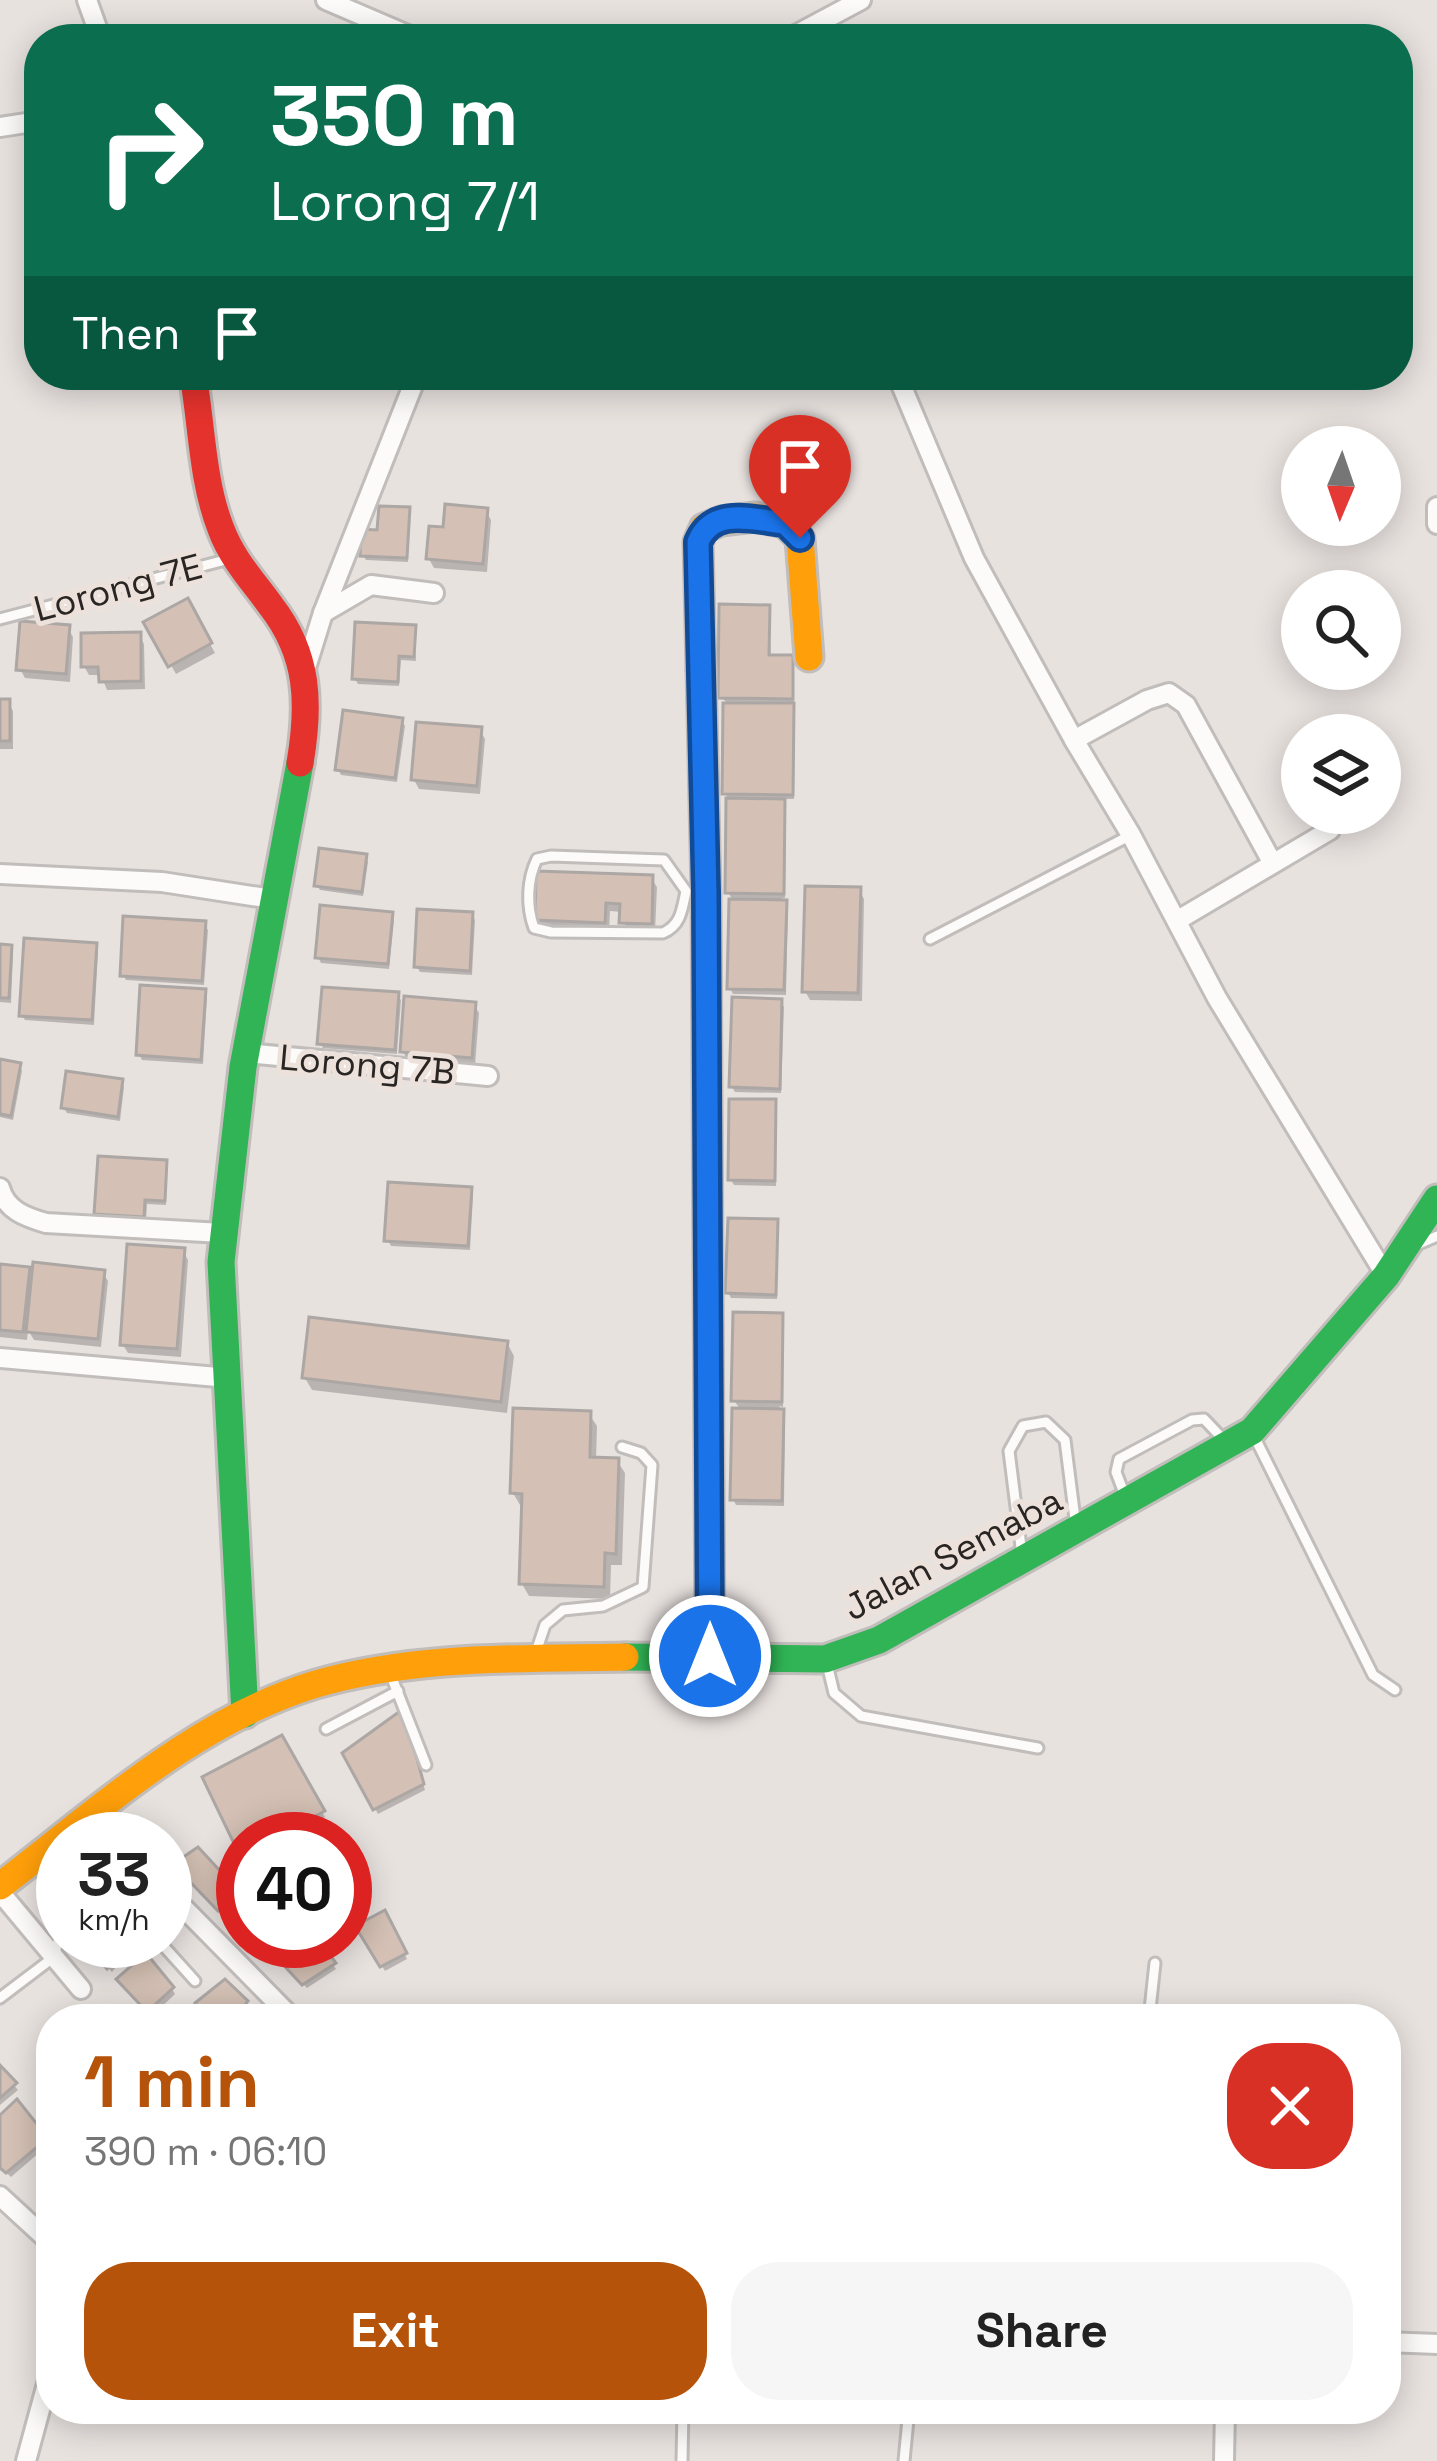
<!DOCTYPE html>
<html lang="en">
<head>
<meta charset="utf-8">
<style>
  :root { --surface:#fff; --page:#f6f6f6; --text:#222; --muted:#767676; --accent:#b45309 }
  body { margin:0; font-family:"Space Grotesk",sans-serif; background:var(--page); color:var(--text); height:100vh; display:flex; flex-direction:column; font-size:45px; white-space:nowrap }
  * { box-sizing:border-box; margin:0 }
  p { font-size:39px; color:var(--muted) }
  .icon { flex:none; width:66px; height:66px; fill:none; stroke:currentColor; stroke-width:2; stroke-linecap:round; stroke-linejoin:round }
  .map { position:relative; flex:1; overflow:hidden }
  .drawer { position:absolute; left:36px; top:2004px; width:1365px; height:420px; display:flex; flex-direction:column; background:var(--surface); border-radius:48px; box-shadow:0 6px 30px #0003 }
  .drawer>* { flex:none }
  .banner { position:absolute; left:24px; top:24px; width:1389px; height:366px; border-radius:48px; box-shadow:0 6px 30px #0003; background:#0b6e4f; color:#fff; overflow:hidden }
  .needle { width:78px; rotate:182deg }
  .buttons { position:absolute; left:1281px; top:426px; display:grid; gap:24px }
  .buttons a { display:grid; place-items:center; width:120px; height:120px; border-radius:50%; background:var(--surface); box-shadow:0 6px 30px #0003; font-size:60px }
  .speed { position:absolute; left:36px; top:1812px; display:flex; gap:24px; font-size:60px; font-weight:700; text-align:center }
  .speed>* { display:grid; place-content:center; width:156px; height:156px; border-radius:50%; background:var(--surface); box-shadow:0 6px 30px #0003; line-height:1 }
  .speed small { font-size:30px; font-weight:400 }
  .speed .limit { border:18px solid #d22; background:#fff; color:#111 }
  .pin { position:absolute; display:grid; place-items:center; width:102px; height:102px; color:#fff; margin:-123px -51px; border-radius:50% 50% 50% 0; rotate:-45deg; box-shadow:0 0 12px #0007 }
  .pin .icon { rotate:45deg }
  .me { position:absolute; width:132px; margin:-66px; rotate:0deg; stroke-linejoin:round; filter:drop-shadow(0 0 9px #0008) }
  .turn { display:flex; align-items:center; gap:42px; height:252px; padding:0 48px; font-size:54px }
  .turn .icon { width:156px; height:156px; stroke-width:2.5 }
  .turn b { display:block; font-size:84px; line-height:102px }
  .then { display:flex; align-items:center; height:114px; padding:0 48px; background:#0003; gap:24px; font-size:45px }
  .round { display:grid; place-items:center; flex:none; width:126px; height:126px; border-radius:48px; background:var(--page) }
  .summary { display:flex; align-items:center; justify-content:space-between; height:204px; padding:0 48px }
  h1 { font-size:72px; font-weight:700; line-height:90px; color:var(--accent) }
  .button { display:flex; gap:24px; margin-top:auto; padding:24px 48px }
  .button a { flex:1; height:138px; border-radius:48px; background:var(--accent); color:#fff; font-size:48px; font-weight:700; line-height:138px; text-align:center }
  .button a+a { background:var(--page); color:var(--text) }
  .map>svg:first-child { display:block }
</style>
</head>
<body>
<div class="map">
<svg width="1437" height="2461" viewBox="0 0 1437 2461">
  <rect width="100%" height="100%" fill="#e8e2df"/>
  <g fill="#0003">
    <polygon points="408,510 408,562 366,560 363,555"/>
    <polygon points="486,511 491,520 487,572 434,568 429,559 445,531"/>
    <polygon points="187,602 215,653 176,674 147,623"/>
    <polygon points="768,608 771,658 791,658 794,664 794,703 790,703 795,712 794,799 781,799 786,807 785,898 782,898 788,908 786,995 733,994 730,988 732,899 728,892 726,702 721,697"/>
    <polygon points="68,628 73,637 70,682 25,678 20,669"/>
    <polygon points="414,628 416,661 401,660 399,686 358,684 355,679"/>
    <polygon points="139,635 144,644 145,689 107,690 101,675 89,675 84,666"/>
    <polygon points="0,702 8,702 13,711 13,749 0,749"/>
    <polygon points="402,721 405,726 397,782 341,775 338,769"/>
    <polygon points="480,730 485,739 480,794 419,789 414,780"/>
    <polygon points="365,857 368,862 363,896 320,890 317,885"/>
    <polygon points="651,878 657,887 655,932 627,931 622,912 610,911 609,931 543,929 538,920"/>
    <polygon points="859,890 864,899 862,1001 810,1000 805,991"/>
    <polygon points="391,915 394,920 389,969 321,963 318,957"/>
    <polygon points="472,915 475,920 472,975 420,972 417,967"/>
    <polygon points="204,924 208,930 204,985 126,980 123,975"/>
    <polygon points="95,946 98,951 94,1025 25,1020 22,1015"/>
    <polygon points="0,947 10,948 13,953 11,1003 0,1002"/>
    <polygon points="204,992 207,998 203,1064 142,1060 139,1054"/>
    <polygon points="397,995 401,1000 397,1054 323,1048 320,1043"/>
    <polygon points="781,1002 784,1007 781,1093 735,1092 732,1087"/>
    <polygon points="474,1005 479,1013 475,1066 408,1061 403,1052"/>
    <polygon points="0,1062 19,1065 22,1071 13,1120 0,1117"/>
    <polygon points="121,1082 124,1087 120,1121 67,1113 64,1108"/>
    <polygon points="774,1102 776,1186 734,1185 731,1180"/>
    <polygon points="165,1163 166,1205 147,1204 146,1221 100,1218 97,1213"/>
    <polygon points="470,1190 473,1195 470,1250 391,1246 388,1240"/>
    <polygon points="777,1222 777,1299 731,1298 728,1292"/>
    <polygon points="183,1251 188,1260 181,1357 128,1353 123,1345"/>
    <polygon points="0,1267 28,1270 34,1281 103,1273 108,1281 101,1347 34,1340 28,1330 27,1340 0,1337"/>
    <polygon points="782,1316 783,1407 779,1406 785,1418 784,1506 736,1505 733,1499 741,1411 734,1400"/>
    <polygon points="507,1343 514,1356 507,1413 312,1390 305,1378"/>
    <polygon points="589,1414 597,1426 596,1460 617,1461 625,1473 622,1565 611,1565 610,1599 529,1596 522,1584 524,1505 520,1505 513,1493"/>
    <polygon points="404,1718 425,1790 378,1814 345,1754"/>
    <polygon points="281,1739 325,1817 284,1839 243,1839 243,1855 206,1778"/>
    <polygon points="345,1850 355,1850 358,1854 345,1862"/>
    <polygon points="180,1869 233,1890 237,1895 222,1914"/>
    <polygon points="384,1914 407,1959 385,1971 359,1927"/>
    <polygon points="83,1941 135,1941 135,1942 112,1972"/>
    <polygon points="301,1941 316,1941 336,1969 307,1988 285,1965"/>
    <polygon points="122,1985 172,1989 175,1994 152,2016"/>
    <polygon points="246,2002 249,2008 241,2019 211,2019"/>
    <polygon points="0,2069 18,2090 0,2105"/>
    <polygon points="0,2119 45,2140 48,2145 11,2177 0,2167"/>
  </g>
  <g fill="#d4c0b4" stroke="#aca7a4" stroke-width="3">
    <polygon points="445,504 488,508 483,564 426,559 429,526 443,527"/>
    <polygon points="379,506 410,507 407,558 360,556 361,529 377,530"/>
    <polygon points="188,598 212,643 168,667 143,622"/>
    <polygon points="719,604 770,605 769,655 793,655 793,699 718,698"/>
    <polygon points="20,621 70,625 66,674 16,670"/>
    <polygon points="355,622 416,625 414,657 399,656 398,682 352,679"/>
    <polygon points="141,632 141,681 99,682 98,667 81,667 81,633"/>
    <rect x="0" y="699" width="10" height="42"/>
    <polygon points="723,703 794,703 793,795 722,794"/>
    <polygon points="343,710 403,718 395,778 335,770"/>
    <polygon points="416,722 482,727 477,786 411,780"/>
    <polygon points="726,798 785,799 784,894 725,893"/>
    <polygon points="319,848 367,854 362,892 314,886"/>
    <polygon points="536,871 653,875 652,924 619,923 620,904 606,903 605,923 535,920"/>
    <polygon points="805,886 861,887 858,993 802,992"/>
    <polygon points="729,899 787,900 784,990 727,989"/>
    <polygon points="320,905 393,912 388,964 315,958"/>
    <polygon points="417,909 473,912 470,971 414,967"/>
    <polygon points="123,916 206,921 202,981 120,976"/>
    <polygon points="24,938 97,943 92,1020 19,1016"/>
    <polygon points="0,944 12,945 9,998 0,998"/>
    <polygon points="140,985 206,989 201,1060 136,1055"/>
    <polygon points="322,987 399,992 395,1050 317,1044"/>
    <polygon points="404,996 476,1002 472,1058 400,1052"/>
    <polygon points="732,997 782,999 780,1089 729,1087"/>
    <polygon points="0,1059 21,1063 11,1116 0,1114"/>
    <polygon points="66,1071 123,1079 118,1117 61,1108"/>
    <polygon points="729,1099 776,1099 775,1181 728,1180"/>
    <polygon points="98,1156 167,1160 165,1201 145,1200 144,1217 94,1214"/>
    <polygon points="388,1182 472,1187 468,1246 384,1241"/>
    <polygon points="728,1218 778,1219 776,1295 725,1293"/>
    <polygon points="127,1244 185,1248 177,1349 120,1345"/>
    <polygon points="33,1262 105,1270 98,1339 26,1332"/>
    <polygon points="0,1264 30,1267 23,1332 0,1330"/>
    <polygon points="733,1312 783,1313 782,1402 731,1401"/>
    <polygon points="309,1317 508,1341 501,1402 302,1378"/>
    <polygon points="513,1408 591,1411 590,1457 619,1458 616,1554 605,1553 604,1587 519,1584 522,1494 510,1493"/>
    <polygon points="732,1408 784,1409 782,1501 730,1500"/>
    <polygon points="403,1709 424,1784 373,1810 342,1753"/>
    <polygon points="282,1735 325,1811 271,1839 243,1839 240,1856 202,1777"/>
    <polygon points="198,1847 236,1888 218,1911 173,1864"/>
    <polygon points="385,1910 407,1953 380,1967 355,1926"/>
    <polygon points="82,1941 130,1941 107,1969"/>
    <polygon points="297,1941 320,1941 336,1963 302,1985 278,1959"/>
    <polygon points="146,1953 174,1987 147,2012 116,1979"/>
    <polygon points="225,1979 248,2001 234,2019 210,2019 195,2003"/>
    <polygon points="0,2065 17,2083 0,2098"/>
    <polygon points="17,2099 48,2138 6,2173 0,2168 0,2115"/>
  </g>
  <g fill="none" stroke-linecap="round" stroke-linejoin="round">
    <g stroke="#c1bdbb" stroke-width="15">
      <g id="lane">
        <polyline points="0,619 233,558"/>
        <path d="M 551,856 L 664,860 L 686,891 C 682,910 681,925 663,933 L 551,932 L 534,928 C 526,906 527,879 537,859 Z"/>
        <polyline points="930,939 1131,835"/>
        <polyline points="1419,1244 1437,1236"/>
        <polyline points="1254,1436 1373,1675 1395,1690"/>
        <polyline points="1125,1496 1116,1472 1119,1459 1192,1420 1204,1419 1224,1440"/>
        <polyline points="1022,1555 1009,1451 1023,1426 1046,1422 1065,1440 1076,1527"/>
        <polyline points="535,1655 545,1625 563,1610 603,1606 643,1587 652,1465 641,1453 622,1447"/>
        <polyline points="827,1664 834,1693 861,1716 1038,1748"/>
        <polyline points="390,1673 426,1765"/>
        <polyline points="326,1729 398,1691"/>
        <polyline points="159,1941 195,1981"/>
        <polyline points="0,1998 54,1957 63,1922"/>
        <polyline points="370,2019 372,2018"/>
        <polyline points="1149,2019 1155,1963"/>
        <polyline points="682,2461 683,2409"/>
        <polyline points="904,2461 909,2409"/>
      </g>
    </g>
    <g stroke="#c1bdbb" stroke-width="24">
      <g id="street">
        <polyline points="87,0 101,39"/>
        <polyline points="326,0 417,39"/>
        <polyline points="788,39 861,0"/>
        <polyline points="0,127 39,121"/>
        <polyline points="897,375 974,558 1074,740 1131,835 1217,998 1386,1276"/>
        <polyline points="1437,507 1437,524"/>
        <polyline points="323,613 371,585 434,593"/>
        <polyline points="305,671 323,613 417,375"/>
        <polyline points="1074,740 1147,700 1169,693 1186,705 1272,862"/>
        <polyline points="0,874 162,882 272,899"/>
        <polyline points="1178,920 1330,830"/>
        <polyline points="247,1053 488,1076"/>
        <path d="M 0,1188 C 6,1210 25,1217 46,1223 L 222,1233"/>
        <polyline points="0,1358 229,1378"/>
        <polyline points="92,1816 115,1839"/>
        <polyline points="165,1889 293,2019"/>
        <polyline points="0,1892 81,1989"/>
        <polyline points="0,2196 51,2243"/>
        <polyline points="1386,2342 1437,2344"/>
        <polyline points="26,2461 51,2369"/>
        <polyline points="1224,2461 1225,2409"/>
      </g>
    </g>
    <g stroke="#c1bdbb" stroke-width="33">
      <g id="fast">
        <polyline points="701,670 706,893 710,1656"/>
        <polyline points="625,1657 825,1659 879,1640 1252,1431 1386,1276 1437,1199"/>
        <polyline points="245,1714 221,1262 243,1067 300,763"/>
      </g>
    </g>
    <g stroke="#c1bdbb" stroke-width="33">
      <g id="slow">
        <polyline points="701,670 698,542 704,528 721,521 755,517 785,523 795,533 800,539 809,657"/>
        <path d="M 0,1886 C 97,1812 196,1720 316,1684 C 416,1655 522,1659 625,1657"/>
      </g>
    </g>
    <g stroke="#c1bdbb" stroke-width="33">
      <path id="jam" d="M 193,375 C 202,426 202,481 221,529 C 232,559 253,581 271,606 C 309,655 310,704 300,763"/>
    </g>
    <use href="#lane" stroke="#fcfbfa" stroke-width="9"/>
    <use href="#street" stroke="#fcfbfa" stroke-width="18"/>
    <use href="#fast" stroke="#30b455" stroke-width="27"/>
    <use href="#slow" stroke="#ff9f0a" stroke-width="27"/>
    <use href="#jam" stroke="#e5322d" stroke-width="27"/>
  </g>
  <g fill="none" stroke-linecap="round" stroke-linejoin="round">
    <g stroke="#114b97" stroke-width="30">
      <path id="route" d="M 710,1656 L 706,893 L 698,542 C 713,506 754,520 785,523 L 800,538"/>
    </g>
    <use href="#route" stroke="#1a73e8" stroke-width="21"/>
  </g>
  <g text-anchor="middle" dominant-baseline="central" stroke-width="10" stroke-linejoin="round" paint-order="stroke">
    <g font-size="36" fill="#292523" stroke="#ece1db">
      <text transform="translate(118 588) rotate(-15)">Lorong 7E</text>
      <text transform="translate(367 1065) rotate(5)">Lorong 7B</text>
      <text transform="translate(953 1554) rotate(-28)">Jalan Semaba</text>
    </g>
  </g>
</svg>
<div class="buttons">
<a><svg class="needle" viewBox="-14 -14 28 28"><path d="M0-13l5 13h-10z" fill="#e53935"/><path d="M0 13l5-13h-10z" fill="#767676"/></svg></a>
<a><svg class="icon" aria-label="search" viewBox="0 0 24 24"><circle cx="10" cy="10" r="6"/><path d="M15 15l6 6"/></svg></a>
<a><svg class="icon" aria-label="layers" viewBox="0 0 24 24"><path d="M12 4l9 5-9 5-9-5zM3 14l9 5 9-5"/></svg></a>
</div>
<div class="speed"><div>33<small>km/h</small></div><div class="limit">40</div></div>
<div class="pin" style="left:800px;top:538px;background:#d93025"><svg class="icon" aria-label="arrive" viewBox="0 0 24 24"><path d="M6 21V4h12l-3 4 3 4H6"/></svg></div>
<svg class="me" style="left:710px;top:1656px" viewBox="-20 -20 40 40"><circle r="17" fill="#1a73e8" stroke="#fff" stroke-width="3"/><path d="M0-11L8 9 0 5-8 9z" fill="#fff"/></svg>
<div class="banner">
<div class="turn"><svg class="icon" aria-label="right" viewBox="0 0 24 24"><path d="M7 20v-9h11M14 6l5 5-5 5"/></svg><div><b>350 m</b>Lorong 7/1</div></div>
<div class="then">Then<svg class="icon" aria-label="arrive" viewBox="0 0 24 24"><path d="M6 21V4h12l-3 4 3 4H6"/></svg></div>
</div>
<section class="drawer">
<div class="summary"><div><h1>1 min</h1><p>390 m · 06:10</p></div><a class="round" style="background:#d93025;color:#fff"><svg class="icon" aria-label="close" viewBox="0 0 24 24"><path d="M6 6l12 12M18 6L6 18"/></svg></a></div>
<div class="button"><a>Exit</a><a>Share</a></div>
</section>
</div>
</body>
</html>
